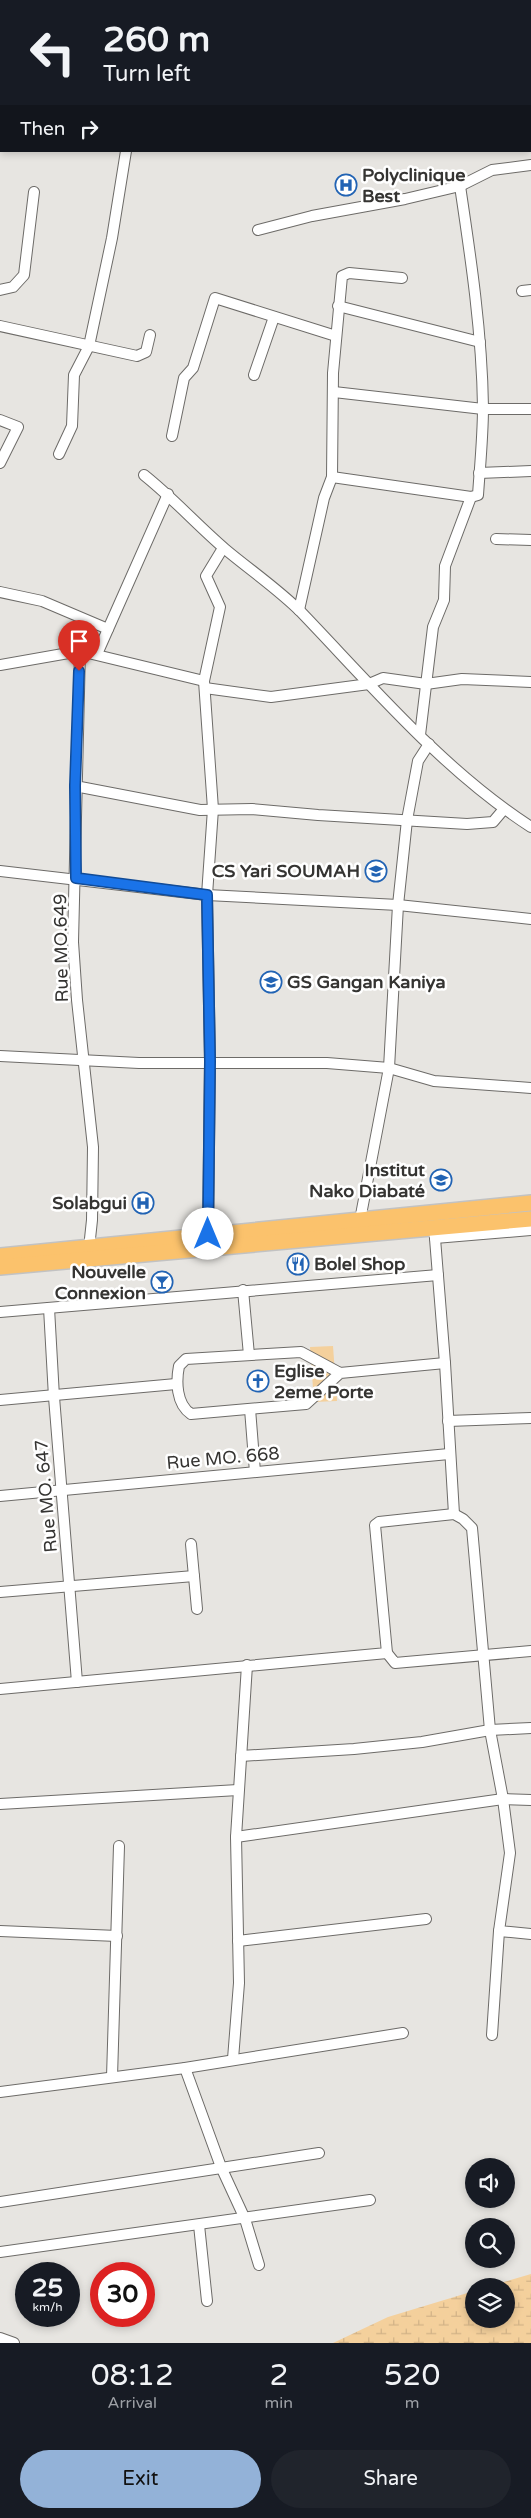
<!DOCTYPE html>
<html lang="en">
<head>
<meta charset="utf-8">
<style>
  :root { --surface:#171b24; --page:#20242c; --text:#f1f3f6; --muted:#9ea1a6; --accent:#93b2d8 }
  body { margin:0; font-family:"Varela Round",sans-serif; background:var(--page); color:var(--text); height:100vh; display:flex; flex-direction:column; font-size:19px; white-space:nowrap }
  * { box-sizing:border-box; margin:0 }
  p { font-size:16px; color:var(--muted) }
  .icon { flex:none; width:28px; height:28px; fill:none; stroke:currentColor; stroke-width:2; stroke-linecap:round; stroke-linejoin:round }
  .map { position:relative; height:2343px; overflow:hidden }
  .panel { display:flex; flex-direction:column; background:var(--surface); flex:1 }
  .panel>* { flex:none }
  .banner { position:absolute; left:0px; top:0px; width:531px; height:152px; box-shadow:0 2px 8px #0003; background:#171b24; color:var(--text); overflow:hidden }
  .buttons { position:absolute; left:465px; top:2158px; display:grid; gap:10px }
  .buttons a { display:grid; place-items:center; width:50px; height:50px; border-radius:50%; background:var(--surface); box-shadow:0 2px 8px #0003; font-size:25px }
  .speed { position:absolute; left:15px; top:2262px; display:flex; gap:10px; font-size:25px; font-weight:700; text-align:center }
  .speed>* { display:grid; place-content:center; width:65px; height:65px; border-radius:50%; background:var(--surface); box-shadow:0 2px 8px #0003; line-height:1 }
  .speed small { font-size:12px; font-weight:400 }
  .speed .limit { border:8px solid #d22; background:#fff; color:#111 }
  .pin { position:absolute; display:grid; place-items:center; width:42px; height:42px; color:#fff; margin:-51px -21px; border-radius:50% 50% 50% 0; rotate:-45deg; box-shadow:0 0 5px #0007 }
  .pin .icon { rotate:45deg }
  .me { position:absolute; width:55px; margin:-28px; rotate:0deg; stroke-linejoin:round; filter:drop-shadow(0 0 4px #0008) }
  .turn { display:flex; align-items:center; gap:18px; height:105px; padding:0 20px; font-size:22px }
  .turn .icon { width:65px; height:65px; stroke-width:2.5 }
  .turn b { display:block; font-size:35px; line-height:42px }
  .then { display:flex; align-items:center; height:48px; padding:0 20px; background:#0003; gap:10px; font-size:19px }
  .eta { display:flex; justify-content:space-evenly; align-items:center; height:85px; text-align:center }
  .eta b { font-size:30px; font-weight:600; line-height:35px }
  .action { display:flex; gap:10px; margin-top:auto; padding:10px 20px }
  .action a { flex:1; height:58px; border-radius:30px; background:var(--accent); color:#111; font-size:20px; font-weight:600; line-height:58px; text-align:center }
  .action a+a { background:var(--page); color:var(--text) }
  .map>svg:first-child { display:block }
</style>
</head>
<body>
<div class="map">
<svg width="531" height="2343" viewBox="0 0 531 2343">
  <defs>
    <pattern id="wetland-marsh" width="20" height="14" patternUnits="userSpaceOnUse" patternTransform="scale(1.25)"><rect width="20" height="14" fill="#f4d09c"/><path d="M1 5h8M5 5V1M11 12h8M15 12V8" fill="none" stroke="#d2b387"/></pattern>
  </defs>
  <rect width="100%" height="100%" fill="#e7e5e1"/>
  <polygon fill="url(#wetland-marsh)" points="531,2274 531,2343 333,2343 388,2317 474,2291 474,2319 506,2319 506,2286 490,2286"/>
  <polygon fill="#f4d09c" points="333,1346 337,1401 314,1402 310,1347"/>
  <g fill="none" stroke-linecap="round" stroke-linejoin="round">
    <g stroke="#6d6b68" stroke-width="12">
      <g id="minor">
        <polyline points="266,0 269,1"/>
        <polyline points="307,0 307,1"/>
        <polyline points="189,1 190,0"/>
        <polyline points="530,46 531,46"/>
        <polyline points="258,230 312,216 405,199 460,186 492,170 531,165"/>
        <polyline points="0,290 13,287 24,275 34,192"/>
        <polyline points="522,291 531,290"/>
        <polyline points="338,306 480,342"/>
        <polyline points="0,326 137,356 146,352 150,335"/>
        <polyline points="254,375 274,317"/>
        <polyline points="334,392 483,409 531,409"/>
        <polyline points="0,420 18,427 0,463"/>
        <polyline points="172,436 184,378 193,368 215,298 336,336"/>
        <polyline points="59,454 72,426 74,375 89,346 112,238 126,151"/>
        <polyline points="479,473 531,471"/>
        <path d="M 144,475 C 173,498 197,525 225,549 C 250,570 278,589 301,612 C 373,687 443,770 531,827"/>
        <path d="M 332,477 L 471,497 L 478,495 C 480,466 483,436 483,407 C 482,333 471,259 460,186"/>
        <polyline points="496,539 531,540"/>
        <polyline points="0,592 42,601 108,629"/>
        <polyline points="299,610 324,498 332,477 333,373 342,276 349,273 402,278"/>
        <polyline points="97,654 168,494"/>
        <polyline points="0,665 80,651"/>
        <polyline points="205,688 271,697 369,684 383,678 426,684 462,679 531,682"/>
        <polyline points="420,735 433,627 444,600 445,566 471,497"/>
        <polyline points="75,786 200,810 252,809 318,815 467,824 493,822 504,809"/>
        <polyline points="0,871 207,895 398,905 531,919"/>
        <polyline points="0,1056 139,1063 327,1063 389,1068 434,1081 531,1088"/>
        <polyline points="360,1220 389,1068 398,905 407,820 418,761 429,744"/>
        <polyline points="434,1226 445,1363 454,1514"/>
        <polyline points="208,1234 210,1061 207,895 213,809 204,681 220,607 206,576 223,548"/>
        <polyline points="435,1238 531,1230"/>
        <polyline points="89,1248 92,1220 93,1147 77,1000 73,942 80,651 204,681"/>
        <polyline points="243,1290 249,1355"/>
        <polyline points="49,1308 54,1397 77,1682"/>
        <polyline points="0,1312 438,1275"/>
        <path d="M 340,1373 L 301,1352 L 186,1359 L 179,1366 C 176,1381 176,1404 191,1414 L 306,1404 L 340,1373 L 445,1363"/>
        <polyline points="0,1400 176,1384"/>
        <polyline points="250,1409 255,1472"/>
        <polyline points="448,1421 531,1418"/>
        <polyline points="0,1496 449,1454"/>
        <polyline points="191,1544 197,1609"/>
        <polyline points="0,1592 194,1576"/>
        <polyline points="387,1653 395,1663 531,1651"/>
        <polyline points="0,1689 387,1653 375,1525 379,1522 454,1514 463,1519 472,1528 490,1730 503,1799 510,1853 499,1931 531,1934"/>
        <polyline points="241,1756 354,1749 422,1742 490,1730 531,1728"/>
        <polyline points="0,1804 238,1790"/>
        <polyline points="236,1837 503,1799 531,1800"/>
        <polyline points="0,1931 117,1936"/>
        <polyline points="238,1941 426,1919"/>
        <polyline points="492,2035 499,1931"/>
        <polyline points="233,2059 239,1983 236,1837 247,1665"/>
        <polyline points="185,2068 221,2167 245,2219 259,2265"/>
        <polyline points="112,2077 119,1846"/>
        <polyline points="0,2092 185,2068 403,2033"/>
        <polyline points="0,2202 319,2153"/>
        <polyline points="199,2225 207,2301"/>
        <polyline points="0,2252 370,2200"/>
        <polyline points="0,2338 14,2343"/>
      </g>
    </g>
    <g stroke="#c2c2c2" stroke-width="18">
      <g id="highway">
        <polyline points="0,1256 531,1203"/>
        <polyline points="0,1267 531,1219"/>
      </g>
    </g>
    <use href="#minor" stroke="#fff" stroke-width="10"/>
    <use href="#highway" stroke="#fbc26c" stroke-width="15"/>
    <g stroke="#8b8a87" stroke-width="2.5" stroke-dasharray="10 5" stroke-linecap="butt">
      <polyline points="0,41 1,41"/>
      <polyline points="530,138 531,138"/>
    </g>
  </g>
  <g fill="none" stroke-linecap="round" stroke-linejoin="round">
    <g stroke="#114b97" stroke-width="12">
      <polyline id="route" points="79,671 75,786 76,878 207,895 210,1061 208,1234"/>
    </g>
    <use href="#route" stroke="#1a73e8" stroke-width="9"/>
  </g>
  <defs>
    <g id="hospital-ring" transform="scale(1.125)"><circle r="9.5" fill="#fff" stroke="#2163b4" stroke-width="1.5"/><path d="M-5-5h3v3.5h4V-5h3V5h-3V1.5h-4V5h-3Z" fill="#2163b4"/></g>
    <g id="school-ring" transform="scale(1.125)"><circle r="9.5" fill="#fff" stroke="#2163b4" stroke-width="1.5"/><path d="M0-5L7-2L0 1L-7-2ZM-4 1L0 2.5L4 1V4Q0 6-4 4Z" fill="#2163b4"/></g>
    <g id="university-ring" transform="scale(1.125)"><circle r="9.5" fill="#fff" stroke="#2163b4" stroke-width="1.5"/><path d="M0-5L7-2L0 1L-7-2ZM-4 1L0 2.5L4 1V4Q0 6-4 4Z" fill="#2163b4"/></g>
    <g id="restaurant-ring" transform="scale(1.125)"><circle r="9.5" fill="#fff" stroke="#2163b4" stroke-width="1.5"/><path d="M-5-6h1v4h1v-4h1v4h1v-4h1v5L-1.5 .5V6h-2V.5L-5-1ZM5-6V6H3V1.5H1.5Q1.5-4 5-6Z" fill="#2163b4"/></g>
    <g id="bar-ring" transform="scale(1.125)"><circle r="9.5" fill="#fff" stroke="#2163b4" stroke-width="1.5"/><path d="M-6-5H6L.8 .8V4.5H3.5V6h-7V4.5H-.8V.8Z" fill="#2163b4"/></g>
    <g id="church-ring" transform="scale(1.125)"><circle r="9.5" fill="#fff" stroke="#2163b4" stroke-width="1.5"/><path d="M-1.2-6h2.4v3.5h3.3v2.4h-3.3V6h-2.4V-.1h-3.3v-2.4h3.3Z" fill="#2163b4"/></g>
  </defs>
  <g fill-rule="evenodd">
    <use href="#hospital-ring" x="346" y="185"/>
    <use href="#school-ring" x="376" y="871"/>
    <use href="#school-ring" x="271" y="982"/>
    <use href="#university-ring" x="441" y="1180"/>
    <use href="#hospital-ring" x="143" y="1203"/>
    <use href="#restaurant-ring" x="298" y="1264"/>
    <use href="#bar-ring" x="162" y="1282"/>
    <use href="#church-ring" x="258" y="1381"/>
  </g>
  <g text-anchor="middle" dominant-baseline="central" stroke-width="5" stroke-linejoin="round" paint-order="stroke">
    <g font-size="18" font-weight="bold" fill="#353432" stroke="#fff" text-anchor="start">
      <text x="362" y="175">Polyclinique<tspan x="362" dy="21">Best</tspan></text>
      <text x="360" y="871" text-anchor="end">CS Yari SOUMAH</text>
      <text x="287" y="982">GS Gangan Kaniya</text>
      <text x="425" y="1170" text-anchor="end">Institut<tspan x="425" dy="21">Nako Diabaté</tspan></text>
      <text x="127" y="1203" text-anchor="end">Solabgui</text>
      <text x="314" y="1264">Bolel Shop</text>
      <text x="146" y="1272" text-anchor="end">Nouvelle<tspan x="146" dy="21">Connexion</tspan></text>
      <text x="274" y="1371">Eglise<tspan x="274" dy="21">2eme Porte</tspan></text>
    </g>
    <g font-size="18" fill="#353432" stroke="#fff">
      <text transform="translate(61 948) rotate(-91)">Rue MO.649</text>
      <text transform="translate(223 1458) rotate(-5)">Rue MO. 668</text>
      <text transform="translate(46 1496) rotate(-95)">Rue MO. 647</text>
    </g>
  </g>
</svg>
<div class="buttons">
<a><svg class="icon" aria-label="sound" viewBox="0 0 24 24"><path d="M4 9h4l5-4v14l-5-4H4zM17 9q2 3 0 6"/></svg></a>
<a><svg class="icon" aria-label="search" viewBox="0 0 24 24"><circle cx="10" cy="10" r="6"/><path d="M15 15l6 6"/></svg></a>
<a><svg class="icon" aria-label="layers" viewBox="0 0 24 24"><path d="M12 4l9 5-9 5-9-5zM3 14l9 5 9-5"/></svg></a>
</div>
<div class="speed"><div>25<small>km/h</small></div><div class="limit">30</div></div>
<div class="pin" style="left:79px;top:671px;background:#d93025"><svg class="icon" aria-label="arrive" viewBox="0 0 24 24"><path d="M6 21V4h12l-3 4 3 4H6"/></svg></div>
<svg class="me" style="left:208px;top:1234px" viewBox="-20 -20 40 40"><circle r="19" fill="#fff"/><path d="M0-13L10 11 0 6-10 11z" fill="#1a73e8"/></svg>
<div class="banner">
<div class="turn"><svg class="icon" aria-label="left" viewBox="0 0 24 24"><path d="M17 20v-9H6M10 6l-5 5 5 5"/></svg><div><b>260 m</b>Turn left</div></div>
<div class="then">Then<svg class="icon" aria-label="right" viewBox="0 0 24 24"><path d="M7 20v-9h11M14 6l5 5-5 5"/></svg></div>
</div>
</div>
<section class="panel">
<div class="eta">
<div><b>08:12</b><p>Arrival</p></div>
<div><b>2</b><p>min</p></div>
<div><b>520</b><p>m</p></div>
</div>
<div class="action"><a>Exit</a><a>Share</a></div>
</section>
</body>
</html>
